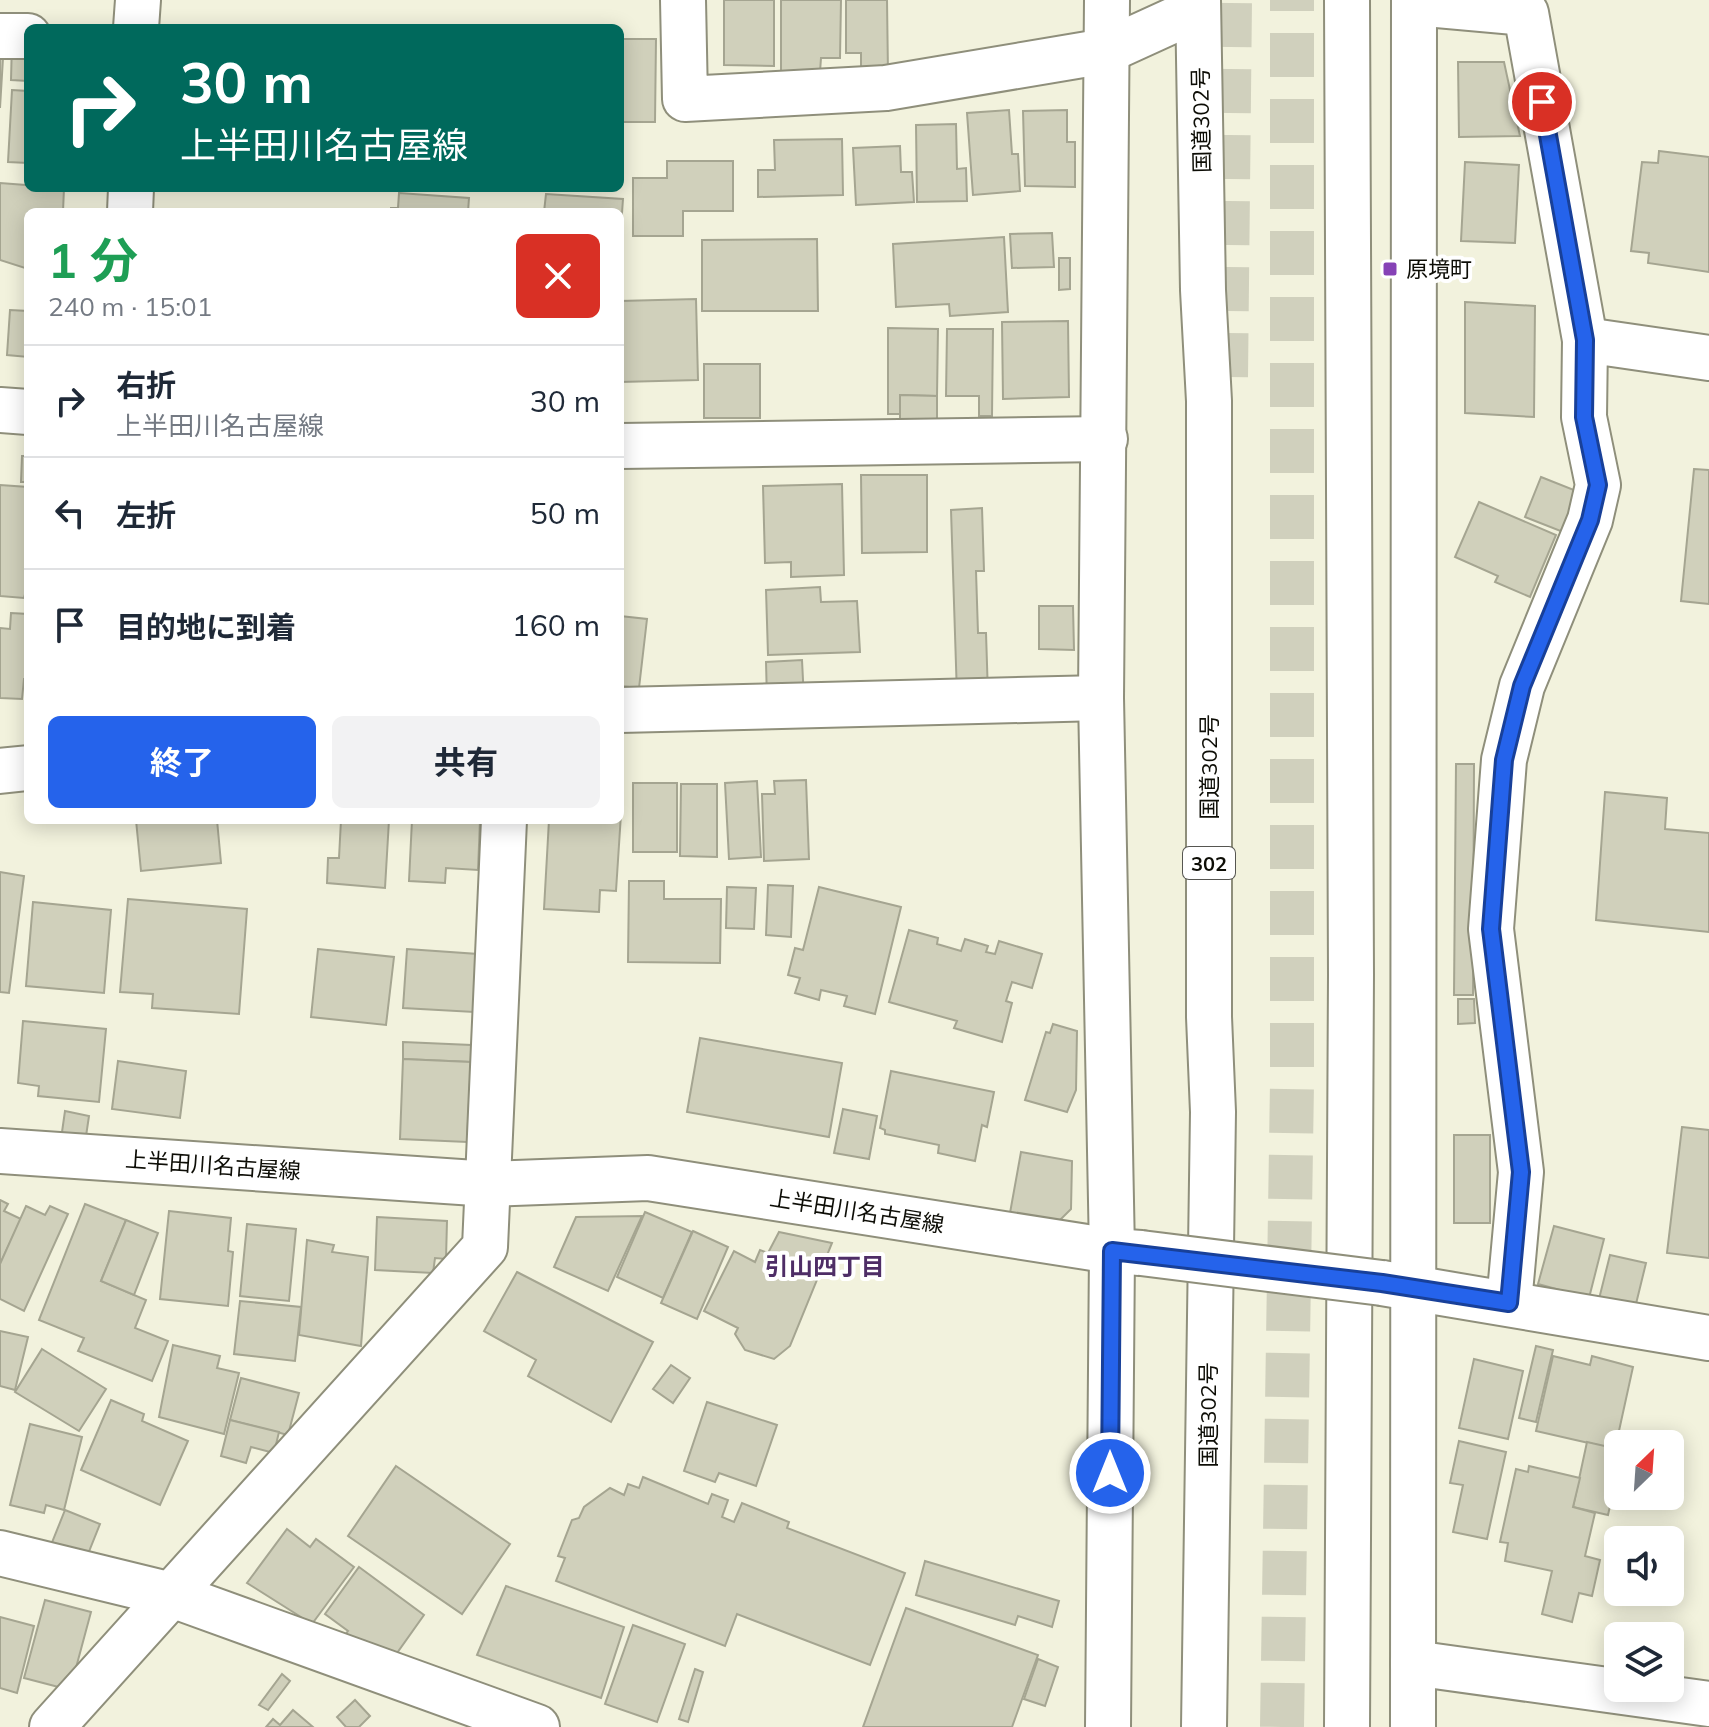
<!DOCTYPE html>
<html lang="ja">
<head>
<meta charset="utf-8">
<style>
  :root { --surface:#fff; --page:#f2f2f3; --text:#1f2937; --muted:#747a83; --line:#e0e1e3; --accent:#2563eb }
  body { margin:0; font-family:Mulish,"Noto Sans JP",sans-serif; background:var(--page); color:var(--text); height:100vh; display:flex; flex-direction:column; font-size:30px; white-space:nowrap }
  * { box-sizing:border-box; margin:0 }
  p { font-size:26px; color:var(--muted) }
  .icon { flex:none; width:44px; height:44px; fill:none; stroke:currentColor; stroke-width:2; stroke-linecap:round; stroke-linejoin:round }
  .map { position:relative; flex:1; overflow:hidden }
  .side { position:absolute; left:24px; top:208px; width:600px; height:616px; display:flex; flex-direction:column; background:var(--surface); border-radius:12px; box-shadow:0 4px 20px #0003 }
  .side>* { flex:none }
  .hud { position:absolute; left:24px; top:24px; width:600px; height:168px; border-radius:12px; box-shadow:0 4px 20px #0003; background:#00695c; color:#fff; overflow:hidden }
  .needle { width:52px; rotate:25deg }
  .fabs { position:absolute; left:1604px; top:1430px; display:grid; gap:16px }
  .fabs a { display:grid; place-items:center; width:80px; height:80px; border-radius:12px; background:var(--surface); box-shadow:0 4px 20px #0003; font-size:40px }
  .pin { position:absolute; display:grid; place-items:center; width:68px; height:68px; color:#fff; margin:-34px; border:4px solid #fff; border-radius:50%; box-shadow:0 2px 8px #0007 }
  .me { position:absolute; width:88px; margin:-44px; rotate:0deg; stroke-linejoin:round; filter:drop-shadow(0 0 6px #0008) }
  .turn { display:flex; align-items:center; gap:28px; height:168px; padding:0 24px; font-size:36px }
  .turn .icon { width:104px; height:104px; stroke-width:2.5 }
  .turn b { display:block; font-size:56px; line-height:68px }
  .round { display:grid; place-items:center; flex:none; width:84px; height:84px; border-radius:12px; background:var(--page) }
  .headline { display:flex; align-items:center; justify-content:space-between; height:136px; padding:0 24px }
  h1 { font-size:48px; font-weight:700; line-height:60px; color:#1e9e55 }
  .action { display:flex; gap:16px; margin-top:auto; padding:16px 24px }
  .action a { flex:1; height:92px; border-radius:12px; background:var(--accent); color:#fff; font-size:32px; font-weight:700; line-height:92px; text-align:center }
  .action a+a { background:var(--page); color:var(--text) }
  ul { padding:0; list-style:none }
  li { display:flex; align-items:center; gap:24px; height:112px; padding:0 24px; border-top:2px solid var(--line) }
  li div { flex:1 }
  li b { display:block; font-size:30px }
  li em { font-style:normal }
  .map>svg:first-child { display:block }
</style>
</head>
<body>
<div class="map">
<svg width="1709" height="1727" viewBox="0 0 1709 1727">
  <rect width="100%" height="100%" fill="#f2f2dd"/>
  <g fill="#d0d0bb" stroke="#a5a591" stroke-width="2">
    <polygon points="724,0 774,0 774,66 724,65"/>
    <polygon points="781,0 841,0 840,58 821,58 820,72 781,72"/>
    <polygon points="846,0 887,0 888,74 861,75 861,53 846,53"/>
    <polygon points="620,39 656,39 655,122 620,122"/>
    <polygon points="12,42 28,42 28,81 11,80"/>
    <polygon points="0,57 3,58 0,108"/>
    <polygon points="1458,62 1504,62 1520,136 1459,137"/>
    <polygon points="12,90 28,91 28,163 8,162"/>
    <polygon points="1009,110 1012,154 1018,154 1020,191 973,195 967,113"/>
    <polygon points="1067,110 1067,142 1075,142 1075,187 1025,186 1023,111"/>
    <polygon points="956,124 957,169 966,168 967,201 917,202 916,125"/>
    <polygon points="842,139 843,195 758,197 758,170 775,170 774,140"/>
    <polygon points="900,146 901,172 912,172 914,202 856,205 853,148"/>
    <polygon points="1659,151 1709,157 1709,272 1648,263 1649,253 1631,251 1642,162 1658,163"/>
    <polygon points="667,161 733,161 733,211 683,211 683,236 633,236 633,178 667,178"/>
    <polygon points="1465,162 1519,165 1515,243 1461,241"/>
    <polygon points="0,183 64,188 63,212 28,212 28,269 0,260"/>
    <polygon points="399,193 469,198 468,212 391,212 391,208 398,208"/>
    <polygon points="546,194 623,199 620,241 620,212 544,212"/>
    <polygon points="1052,233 1054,267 1012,268 1010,234"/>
    <polygon points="1004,237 1008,312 950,316 949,304 896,307 893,244"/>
    <polygon points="817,239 818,311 702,311 702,240"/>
    <polygon points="1059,258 1070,258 1070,289 1059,290"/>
    <polygon points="696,299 698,380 620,382 620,301"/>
    <polygon points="1465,302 1535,306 1534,417 1465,413"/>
    <polygon points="10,310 28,311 28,357 7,355"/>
    <polygon points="1068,321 1069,397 1003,399 1002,322"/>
    <polygon points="888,328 938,329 937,396 900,395 900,414 888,414"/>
    <polygon points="947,329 993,329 992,416 979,416 979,396 946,396"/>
    <rect x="704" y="364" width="56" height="54"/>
    <polygon points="900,395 937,396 937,420 900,419"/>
    <polygon points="22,456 28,456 28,482 21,482"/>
    <polygon points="1694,469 1709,470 1709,604 1681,601"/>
    <polygon points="861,475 927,475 927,552 862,553"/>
    <polygon points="1541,477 1579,492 1563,532 1525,517"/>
    <polygon points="842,484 844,575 791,577 791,562 765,563 763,486"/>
    <polygon points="0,485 28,487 28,583 24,598 0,596"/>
    <polygon points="1479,502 1556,535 1530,597 1495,582 1498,576 1455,557"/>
    <polygon points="982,508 984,571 976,571 978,633 986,633 988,695 957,696 951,510"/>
    <polygon points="820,587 821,602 857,601 860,652 768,655 766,590"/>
    <polygon points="1039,606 1073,606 1074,650 1039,649"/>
    <polygon points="11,613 28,614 28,679 24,679 22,699 0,698 0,628 10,629"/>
    <polygon points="620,616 647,619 639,688 620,686"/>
    <polygon points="802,660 804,700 767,701 766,662"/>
    <polygon points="1456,764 1474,764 1473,995 1454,995"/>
    <polygon points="806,780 809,859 764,861 762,794 775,794 774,781"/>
    <polygon points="757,781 761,857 729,859 725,783"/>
    <rect x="633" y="783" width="44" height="69"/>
    <polygon points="681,784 717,784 717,857 680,856"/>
    <polygon points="1605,792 1667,798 1665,829 1709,833 1709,932 1596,920"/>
    <polygon points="621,814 616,891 600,890 599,912 544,909 549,820 620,820"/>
    <polygon points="136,820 217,820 221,863 141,871"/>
    <polygon points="341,820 389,820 385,888 327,883 328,858 339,858"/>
    <polygon points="412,820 480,820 478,870 446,868 445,883 409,881"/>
    <polygon points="0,872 24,876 9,993 0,992"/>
    <polygon points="629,881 664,881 664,899 721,899 720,963 628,962"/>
    <polygon points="768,885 793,886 791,937 766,935"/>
    <polygon points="727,887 756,888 754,929 726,928"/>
    <polygon points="819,887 901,907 875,1014 844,1006 847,996 821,990 819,1000 795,993 800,978 788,975 795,948 803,950"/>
    <polygon points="128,899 247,909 239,1014 152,1008 153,994 120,992"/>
    <polygon points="33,902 111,910 104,993 26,986"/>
    <polygon points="909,930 938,938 937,944 961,951 965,939 988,946 986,952 995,954 999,941 1042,954 1032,988 1012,982 1006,1001 1012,1003 1002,1042 954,1028 957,1021 889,1002"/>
    <polygon points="318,949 394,957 386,1025 311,1017"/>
    <polygon points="407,949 478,954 474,1012 403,1008"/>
    <polygon points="1458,999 1474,999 1475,1023 1458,1024"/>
    <polygon points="23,1021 106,1029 99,1102 38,1096 39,1086 18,1083"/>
    <polygon points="1053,1024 1077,1031 1076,1090 1067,1112 1025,1100 1046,1032 1050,1033"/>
    <polygon points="700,1038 842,1063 829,1137 687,1112"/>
    <polygon points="403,1042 471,1045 471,1062 403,1059"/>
    <polygon points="403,1059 471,1062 467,1142 400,1139"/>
    <polygon points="118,1061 186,1071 180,1118 112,1109"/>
    <polygon points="891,1071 994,1092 987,1127 982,1125 975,1161 938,1153 939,1145 885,1134 885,1130 880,1128"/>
    <polygon points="843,1109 877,1116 869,1159 834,1153"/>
    <polygon points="65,1111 89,1116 85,1143 61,1139"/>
    <polygon points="1682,1127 1709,1130 1709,1258 1667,1253"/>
    <rect x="1454" y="1135" width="36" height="88"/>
    <polygon points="1021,1152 1072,1161 1071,1209 1058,1222 1010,1213"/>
    <polygon points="0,1200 8,1204 4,1211 21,1219 0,1264"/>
    <polygon points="85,1204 126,1220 101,1281 146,1300 135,1328 168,1341 152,1381 78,1351 84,1338 39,1320"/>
    <polygon points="26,1206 45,1215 50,1206 68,1214 24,1311 0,1299 0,1264"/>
    <polygon points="169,1211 231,1218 228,1251 233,1252 228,1306 160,1299"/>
    <polygon points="645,1212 692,1232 663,1298 617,1277"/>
    <polygon points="642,1216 608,1291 554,1267 576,1217"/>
    <polygon points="377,1217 447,1221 446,1259 435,1258 433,1273 375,1270"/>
    <polygon points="126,1220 158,1233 134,1295 101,1281"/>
    <polygon points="247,1224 296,1229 289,1301 240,1296"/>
    <polygon points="1554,1226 1604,1239 1589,1298 1538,1284"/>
    <polygon points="693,1231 728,1247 697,1319 661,1303"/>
    <polygon points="779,1232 832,1243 790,1346 774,1359 745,1350 735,1334 738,1328 704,1311 734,1251 755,1262 760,1250 768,1253"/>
    <polygon points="307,1240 334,1245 332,1252 368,1257 361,1346 299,1335"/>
    <polygon points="1610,1255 1646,1263 1635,1308 1599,1299"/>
    <polygon points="517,1272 653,1342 611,1422 528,1376 536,1360 484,1331"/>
    <polygon points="240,1301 301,1307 295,1361 234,1354"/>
    <polygon points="0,1331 28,1337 15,1390 0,1386"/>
    <polygon points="173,1345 220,1356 217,1368 239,1373 224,1434 159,1417"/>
    <polygon points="1536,1346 1553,1350 1536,1422 1519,1418"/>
    <polygon points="42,1349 106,1389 79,1431 15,1392"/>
    <polygon points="1553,1356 1590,1365 1592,1356 1633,1367 1615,1449 1536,1431"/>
    <polygon points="1474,1359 1523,1371 1508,1439 1459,1428"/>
    <polygon points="671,1365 690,1378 673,1403 653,1389"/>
    <polygon points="241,1378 299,1393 288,1435 230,1420"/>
    <polygon points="111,1400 144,1414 142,1421 188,1441 160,1505 81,1470"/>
    <polygon points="707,1402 777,1425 756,1486 719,1473 715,1482 684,1471"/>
    <polygon points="230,1420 279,1432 274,1453 251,1447 246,1463 221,1456"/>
    <polygon points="30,1424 82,1437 64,1510 46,1505 44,1513 10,1505"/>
    <polygon points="1459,1441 1506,1452 1487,1539 1453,1532 1463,1485 1450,1483"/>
    <polygon points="1587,1442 1618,1449 1618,1470 1608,1515 1573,1507"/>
    <polygon points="396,1466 510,1544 462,1614 348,1536"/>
    <polygon points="1529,1466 1580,1478 1573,1507 1595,1513 1585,1556 1600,1560 1592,1596 1579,1593 1572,1622 1542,1614 1552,1571 1505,1561 1508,1543 1500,1542 1516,1469 1528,1472"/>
    <polygon points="643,1477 708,1504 712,1494 728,1500 722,1517 734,1522 742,1503 789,1522 787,1528 905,1573 870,1665 737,1614 725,1646 556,1581 565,1558 558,1556 572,1520 579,1518 584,1507 610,1488 624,1495 628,1484 639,1488"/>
    <polygon points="65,1510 100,1524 86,1559 51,1545"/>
    <polygon points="287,1529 310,1547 316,1539 354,1567 312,1624 247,1583"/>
    <polygon points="925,1561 1059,1601 1052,1627 1018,1616 1015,1625 916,1595"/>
    <polygon points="359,1567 424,1615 392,1660 365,1641 360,1648 344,1636 348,1631 325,1614"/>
    <polygon points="506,1586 624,1627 601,1698 477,1655"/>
    <polygon points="45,1600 91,1612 70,1690 24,1678"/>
    <polygon points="906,1608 1038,1655 1012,1727 863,1727"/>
    <polygon points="0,1617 34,1626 17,1693 0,1688"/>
    <polygon points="633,1625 685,1644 657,1722 605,1704"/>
    <polygon points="1038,1659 1058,1667 1045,1706 1024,1699"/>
    <polygon points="695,1669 703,1672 688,1722 679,1719"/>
    <polygon points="282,1674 290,1681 268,1710 259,1705"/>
    <polygon points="355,1700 370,1716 359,1727 346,1727 337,1717"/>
    <polygon points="293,1710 313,1727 266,1727 273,1719 280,1725"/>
  </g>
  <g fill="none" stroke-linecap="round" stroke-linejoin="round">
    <g stroke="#d0d0bd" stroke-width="44" stroke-dasharray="44 22" stroke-linecap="butt">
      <polyline points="1226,377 1230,0"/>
      <polyline points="1282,1727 1292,1083 1292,0"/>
    </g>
    <g stroke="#8f8f7b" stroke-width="48">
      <g id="minor">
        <polyline points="683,0 685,99 886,88 1106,51 1198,9"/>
        <polyline points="1107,0 1101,698 1112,1251 1108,1727"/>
        <polyline points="1415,3 1526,13 1585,340"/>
        <polyline points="136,28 138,0"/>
        <polyline points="0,36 28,36"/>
        <polyline points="130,212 131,188"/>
        <polyline points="0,410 28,412"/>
        <polyline points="620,446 1105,439"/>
        <polyline points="620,710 1101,698"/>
        <polyline points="0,771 28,768"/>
        <polyline points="1509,1303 1521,1172 1491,929 1504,760 1522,686 1590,520 1598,485 1584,417 1585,340 1709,358"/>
        <polyline points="0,1553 172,1595 537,1727"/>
        <polyline points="1413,1663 1709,1704"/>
        <polyline points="52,1727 485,1247 504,820"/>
        <polyline points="1413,1727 1414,0"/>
      </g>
    </g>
    <g stroke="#8f8f7b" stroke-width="48">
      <g id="major">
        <polyline points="0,1151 490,1184 648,1178 1112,1251 1141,1253"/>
        <polyline points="1382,1283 1709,1338"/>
      </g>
    </g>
    <g stroke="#8f8f7b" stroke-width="48">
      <g id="highway">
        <polyline points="1198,0 1203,290 1209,401 1209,1017 1213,1112 1204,1727"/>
        <polyline points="1347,0 1351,974 1347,1727"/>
      </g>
    </g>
    <use href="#minor" stroke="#fff" stroke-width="44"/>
    <use href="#major" stroke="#fff" stroke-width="44"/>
    <use href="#highway" stroke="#fff" stroke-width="44"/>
    <g stroke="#8f8f7b" stroke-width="48" stroke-linecap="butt">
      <polyline id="major-bridge" points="1141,1253 1382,1283"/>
    </g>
    <use href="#major-bridge" stroke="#fff" stroke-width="44"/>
  </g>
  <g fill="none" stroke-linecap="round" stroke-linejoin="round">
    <g stroke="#184099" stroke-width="20">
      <polyline id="route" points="1110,1473 1112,1251 1382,1283 1509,1303 1521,1172 1491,929 1504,760 1522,686 1590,520 1598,485 1584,417 1585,340 1542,102"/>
    </g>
    <use href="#route" stroke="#2563eb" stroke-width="14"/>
  </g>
  <rect fill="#8642b6" stroke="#fff" stroke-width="3" x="1382" y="261" width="16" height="16" rx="4"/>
  <g text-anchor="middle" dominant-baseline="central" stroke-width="8" stroke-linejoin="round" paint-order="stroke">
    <rect fill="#fff" stroke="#565651" stroke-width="2" x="1183" y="847" width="52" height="32" rx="6"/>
    <g font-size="20" font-weight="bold" fill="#0d0d06">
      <text x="1209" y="863">302</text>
    </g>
    <g font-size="22" fill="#0d0d06" stroke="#fff">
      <text transform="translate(1201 120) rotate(-91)">国道302号</text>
      <text transform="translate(1209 767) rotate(-90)">国道302号</text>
      <text transform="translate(213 1165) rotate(4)">上半田川名古屋線</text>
      <text transform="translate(857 1211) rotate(9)">上半田川名古屋線</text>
      <text transform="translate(1208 1415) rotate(-90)">国道302号</text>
    </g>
    <g font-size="22" fill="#0d0d06" stroke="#fff" text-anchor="start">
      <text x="1406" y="269">原境町</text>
    </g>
    <g font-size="24" font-weight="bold" fill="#4e2d66" stroke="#fff">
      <text x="825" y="1266">引山四丁目</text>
    </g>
  </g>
</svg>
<div class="fabs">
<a><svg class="needle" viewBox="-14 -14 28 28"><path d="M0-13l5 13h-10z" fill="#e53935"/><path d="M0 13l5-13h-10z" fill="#747a83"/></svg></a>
<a><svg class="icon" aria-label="sound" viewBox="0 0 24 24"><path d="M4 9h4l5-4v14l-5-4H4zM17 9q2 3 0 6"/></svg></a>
<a><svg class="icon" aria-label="layers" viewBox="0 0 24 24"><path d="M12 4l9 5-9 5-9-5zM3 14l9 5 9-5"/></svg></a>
</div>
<div class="pin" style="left:1542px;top:102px;background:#d93025"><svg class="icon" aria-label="arrive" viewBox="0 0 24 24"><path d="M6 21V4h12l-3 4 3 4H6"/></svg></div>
<svg class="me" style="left:1110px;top:1473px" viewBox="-20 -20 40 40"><circle r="17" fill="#2563eb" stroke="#fff" stroke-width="3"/><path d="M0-11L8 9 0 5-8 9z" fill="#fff"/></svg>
<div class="hud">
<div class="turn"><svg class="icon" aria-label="right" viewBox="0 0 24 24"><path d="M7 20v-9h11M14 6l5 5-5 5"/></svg><div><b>30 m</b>上半田川名古屋線</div></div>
</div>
<section class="side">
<div class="headline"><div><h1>1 分</h1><p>240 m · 15:01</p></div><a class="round" style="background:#d93025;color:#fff"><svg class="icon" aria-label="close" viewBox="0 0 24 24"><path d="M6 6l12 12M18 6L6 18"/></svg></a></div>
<ul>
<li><svg class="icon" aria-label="right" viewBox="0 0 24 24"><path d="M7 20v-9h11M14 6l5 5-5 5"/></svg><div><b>右折</b><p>上半田川名古屋線</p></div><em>30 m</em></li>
<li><svg class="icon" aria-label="left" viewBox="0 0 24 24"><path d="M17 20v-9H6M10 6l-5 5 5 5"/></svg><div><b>左折</b></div><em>50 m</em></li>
<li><svg class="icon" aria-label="arrive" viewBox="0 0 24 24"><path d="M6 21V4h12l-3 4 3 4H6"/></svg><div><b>目的地に到着</b></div><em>160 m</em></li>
</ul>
<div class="action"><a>終了</a><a>共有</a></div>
</section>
</div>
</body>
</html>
